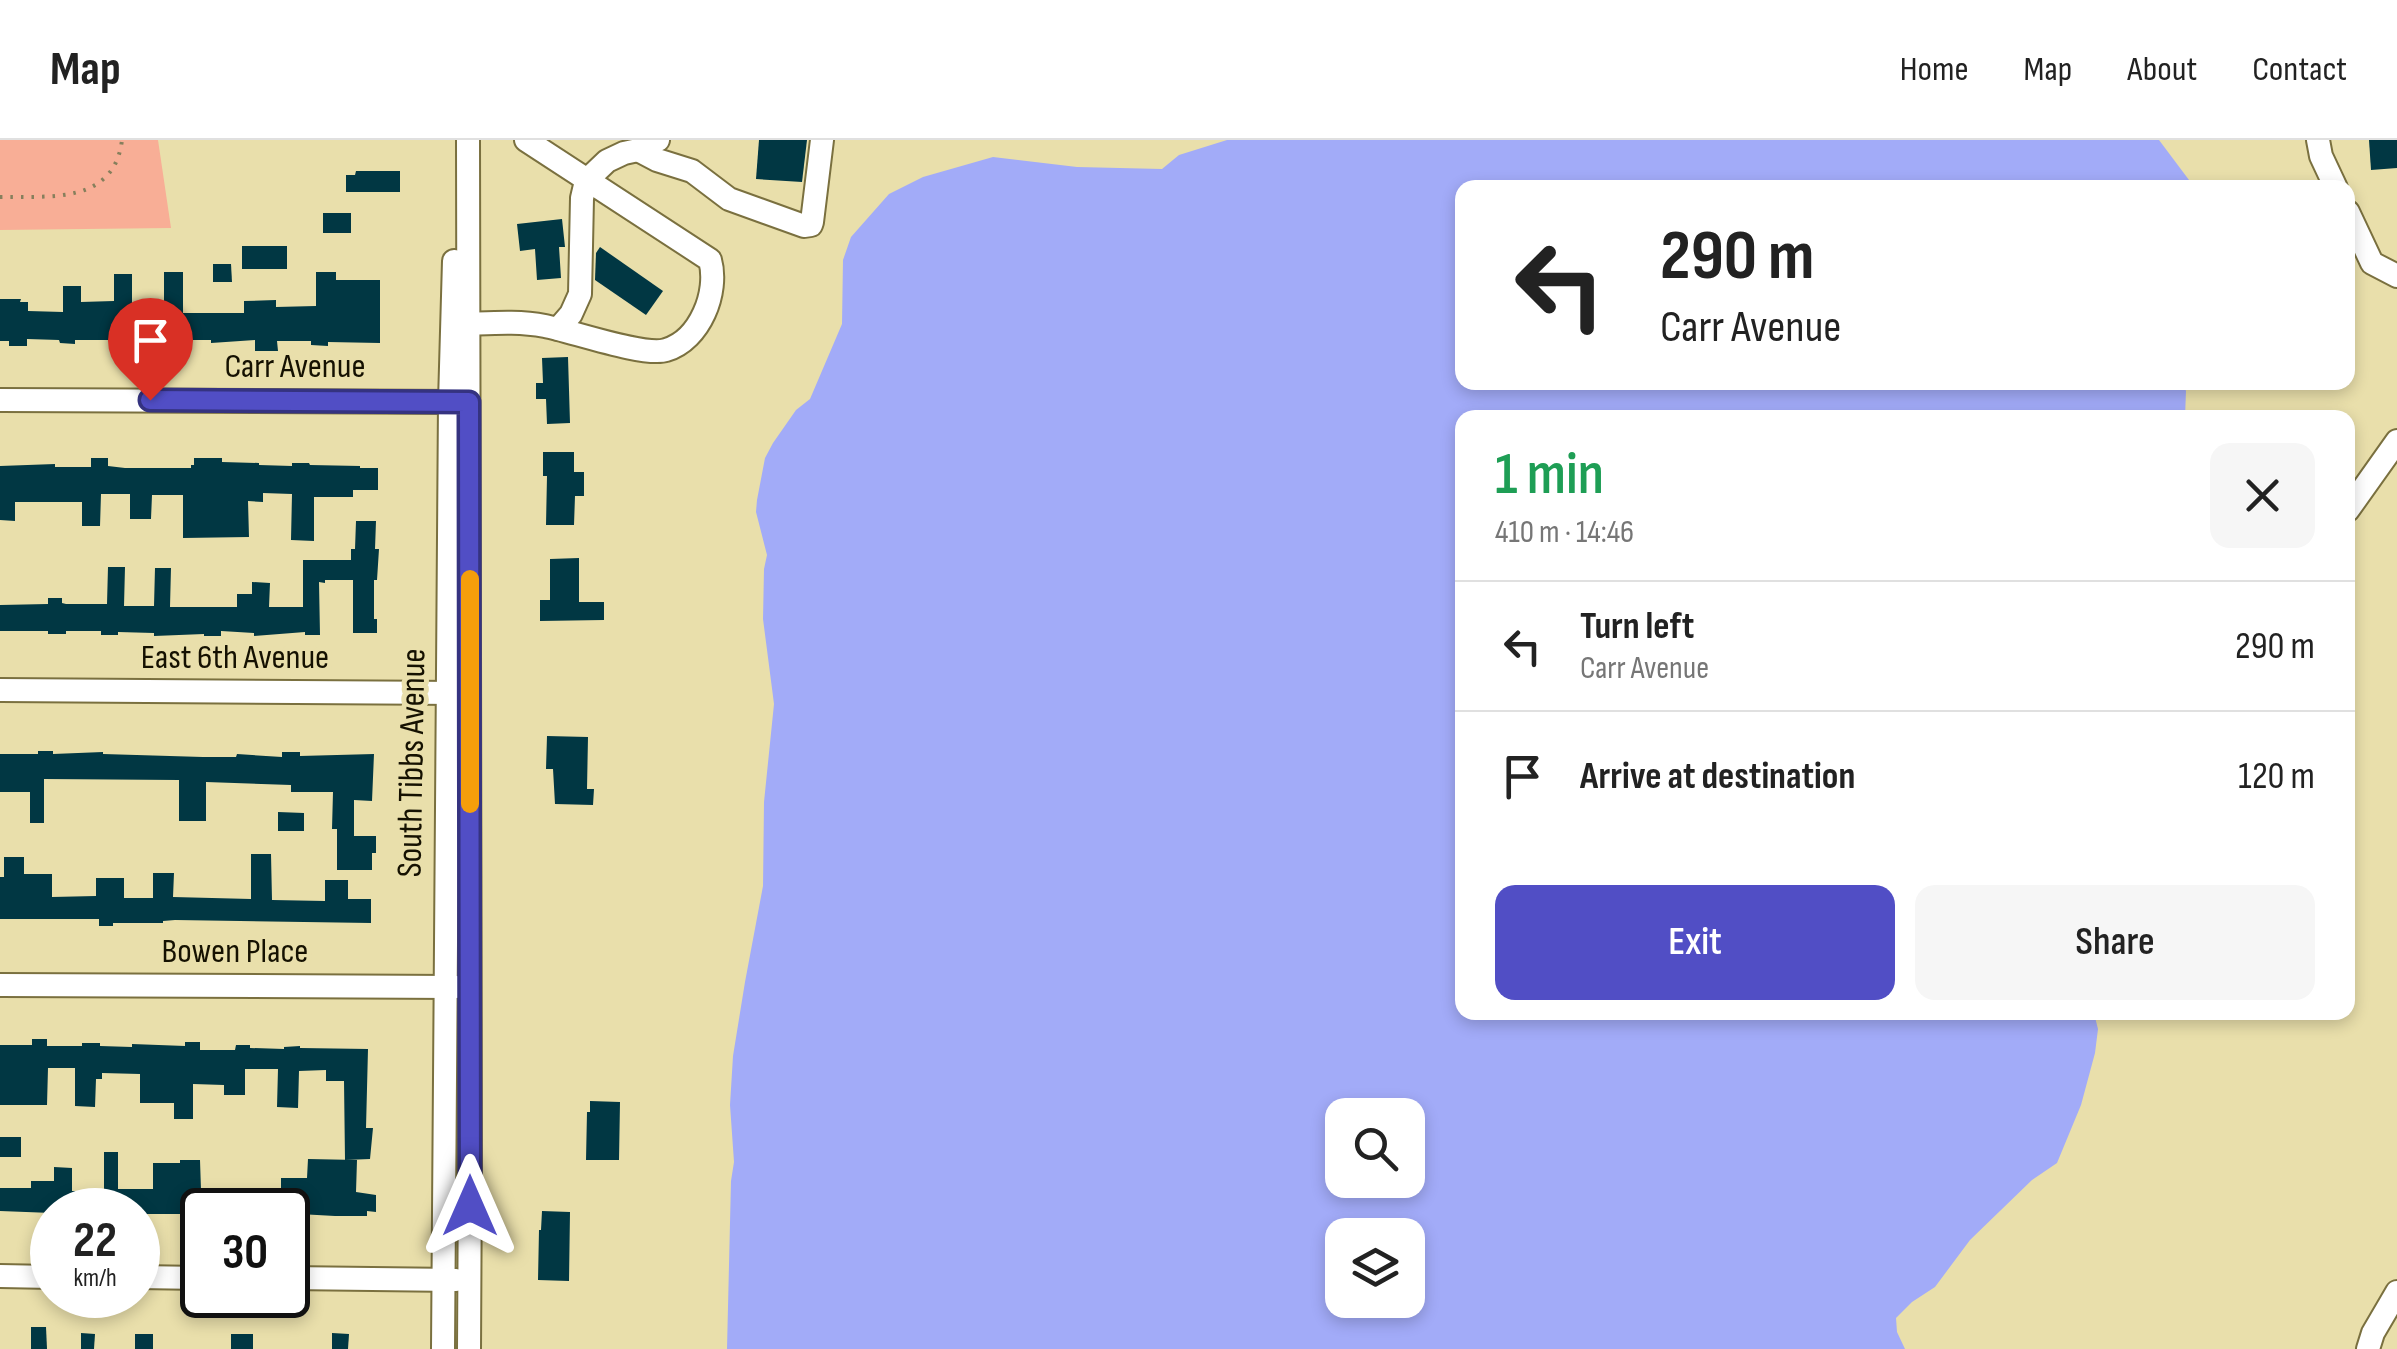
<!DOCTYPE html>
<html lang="en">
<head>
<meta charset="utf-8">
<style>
  :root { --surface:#fff; --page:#f6f6f6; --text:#222; --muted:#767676; --line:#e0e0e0; --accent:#514ec5 }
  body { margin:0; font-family:"Sofia Sans Condensed",sans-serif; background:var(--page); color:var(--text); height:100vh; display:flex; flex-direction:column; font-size:38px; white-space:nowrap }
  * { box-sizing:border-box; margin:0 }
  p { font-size:32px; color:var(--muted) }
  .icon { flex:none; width:55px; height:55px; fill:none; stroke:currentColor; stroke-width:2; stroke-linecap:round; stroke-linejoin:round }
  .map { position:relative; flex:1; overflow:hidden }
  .panel { position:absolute; left:1455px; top:270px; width:900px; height:610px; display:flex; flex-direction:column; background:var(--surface); border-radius:20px; box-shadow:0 5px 15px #0003 }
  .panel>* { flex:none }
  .guide { position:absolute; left:1455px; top:40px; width:900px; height:210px; border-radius:20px; box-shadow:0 5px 15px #0003; background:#fff; color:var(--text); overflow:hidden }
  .tools { position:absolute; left:1325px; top:958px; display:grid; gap:20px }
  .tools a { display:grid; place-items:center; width:100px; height:100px; border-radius:20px; background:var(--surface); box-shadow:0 5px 15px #0003; font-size:50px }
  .speed { position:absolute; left:30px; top:1048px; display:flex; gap:20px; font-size:50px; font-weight:700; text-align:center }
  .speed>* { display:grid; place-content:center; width:130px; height:130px; border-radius:50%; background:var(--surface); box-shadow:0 5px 15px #0003; line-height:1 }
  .speed small { font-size:25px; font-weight:400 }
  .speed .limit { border:5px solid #111; border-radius:15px; background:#fff; color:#111 }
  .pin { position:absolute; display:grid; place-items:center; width:85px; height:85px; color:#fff; margin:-102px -42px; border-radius:50% 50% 50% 0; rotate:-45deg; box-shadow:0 0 10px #0007 }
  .pin .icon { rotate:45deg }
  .me { position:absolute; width:110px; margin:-55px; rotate:0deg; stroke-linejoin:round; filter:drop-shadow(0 0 8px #0008) }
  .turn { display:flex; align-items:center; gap:35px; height:210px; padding:0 40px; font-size:45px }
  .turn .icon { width:130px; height:130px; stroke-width:2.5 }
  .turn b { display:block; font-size:70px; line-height:85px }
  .round { display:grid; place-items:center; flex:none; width:105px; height:105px; border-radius:20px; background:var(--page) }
  .summary { display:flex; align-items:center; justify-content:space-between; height:170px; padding:0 40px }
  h1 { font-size:60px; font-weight:600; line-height:75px; color:#1e9e55 }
  .cta { display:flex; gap:20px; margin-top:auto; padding:20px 40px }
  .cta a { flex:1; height:115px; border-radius:20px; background:var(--accent); color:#fff; font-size:40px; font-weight:600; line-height:115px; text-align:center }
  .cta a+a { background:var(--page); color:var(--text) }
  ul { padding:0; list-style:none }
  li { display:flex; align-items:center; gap:30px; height:130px; padding:0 40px; border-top:2px solid var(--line) }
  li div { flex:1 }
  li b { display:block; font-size:38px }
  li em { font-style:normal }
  header { display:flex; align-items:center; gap:60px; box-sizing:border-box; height:140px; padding:0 50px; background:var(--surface); border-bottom:2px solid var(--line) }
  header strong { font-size:48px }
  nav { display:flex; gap:55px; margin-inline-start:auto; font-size:35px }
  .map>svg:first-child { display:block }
</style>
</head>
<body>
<header>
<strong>Map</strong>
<nav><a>Home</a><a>Map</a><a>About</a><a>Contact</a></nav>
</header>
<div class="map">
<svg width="2397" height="1209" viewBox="0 0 2397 1209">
  <rect width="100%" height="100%" fill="#e9dfab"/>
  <polygon fill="#f8ae96" points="0,0 158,0 171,88 0,90"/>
  <path fill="#a2abf8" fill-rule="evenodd" d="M 1227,0 L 2159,0 L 2192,44 L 2193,47 L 1462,48 L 1462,242 L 2182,242 L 2186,251 L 2185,278 L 1462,278 L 1462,872 L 2094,873 L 2098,889 L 2095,913 L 2081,965 L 2057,1023 L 2032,1040 L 1970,1100 L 1935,1147 L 1912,1162 L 1896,1178 L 1897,1192 L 1905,1209 L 727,1209 L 731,1041 L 734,1022 L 730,965 L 733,916 L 745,842 L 763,746 L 764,662 L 774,564 L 763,479 L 764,429 L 767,415 L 756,372 L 757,360 L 765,318 L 773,303 L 796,270 L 810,259 L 842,184 L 843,120 L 851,97 L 889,54 L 923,37 L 993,17 L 1077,27 L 1162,29 L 1179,15 ZM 1342,975 L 1408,975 L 1408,1040 L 1342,1040 ZM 1342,1095 L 1408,1095 L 1408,1160 L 1342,1160 Z"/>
  <g fill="#013743">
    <polygon points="759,0 807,0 802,42 756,39"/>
    <polygon points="2369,0 2397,0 2397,28 2371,30"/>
    <polygon points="356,31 400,31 400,52 346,52 346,35 355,35"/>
    <rect x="323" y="73" width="28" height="20"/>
    <polygon points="562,79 565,107 559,107 561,138 537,140 535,109 520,111 517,84"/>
    <rect x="242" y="106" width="45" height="23"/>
    <polygon points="600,107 663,151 646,175 595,140 596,113"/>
    <polygon points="213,124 231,124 232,142 213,142"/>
    <polygon points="164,132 183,132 183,173 244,173 244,161 276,160 276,167 316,166 316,132 336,132 336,140 380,140 380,203 328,202 328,206 311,205 311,201 277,201 278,211 255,211 255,200 211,203 211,200 177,200 177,203 128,201 128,205 110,205 110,200 75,200 75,204 60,203 59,200 27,199 27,206 9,206 9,201 0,201 0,159 21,159 20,162 28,162 28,171 63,172 63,146 81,146 81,162 114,161 114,134 132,134 132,163 164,164"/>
    <polygon points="568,217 570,283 547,284 546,259 536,259 536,243 543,243 542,218"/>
    <polygon points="543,312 574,312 574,332 584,332 584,356 575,356 574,385 546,385 547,336 543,336"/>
    <polygon points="91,318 108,318 108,326 125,328 191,328 191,325 194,325 194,318 222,318 222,322 259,323 259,325 292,326 292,323 309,323 310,325 360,326 360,328 378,328 378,350 353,350 353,357 314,357 314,401 291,400 292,354 263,353 263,362 248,361 249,397 183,398 183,355 152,355 151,379 130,379 130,354 101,354 100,386 82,386 82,362 15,362 15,381 0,380 0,326 55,324 55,327 91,327"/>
    <polygon points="356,381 376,381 375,409 379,409 377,440 374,440 374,479 377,479 377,493 353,493 353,440 325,440 325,443 319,442 320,495 305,495 305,492 254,496 254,493 221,491 221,496 204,496 204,494 154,496 154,493 118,492 118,495 101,495 101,491 66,491 66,494 48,494 48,491 0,491 0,465 48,464 48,458 62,458 62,463 66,464 107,464 108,427 125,427 124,466 154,466 155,428 171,428 170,467 237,467 237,454 252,454 252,442 270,443 269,467 303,467 303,420 351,420 351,409 355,409"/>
    <polygon points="579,418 579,462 604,462 604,480 540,481 540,460 550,460 550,419"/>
    <polygon points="547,596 588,597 587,649 594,649 593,665 555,664 553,629 546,629"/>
    <polygon points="38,611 53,611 53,614 103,612 103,614 203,617 236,617 237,614 282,617 282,612 300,612 300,616 374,614 372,661 354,660 354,696 376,696 376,713 372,713 372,730 337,730 337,689 332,689 333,652 291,652 291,645 206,642 206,681 179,681 179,640 44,639 44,683 30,683 30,652 0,652 0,614 38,614"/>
    <polygon points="278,672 304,673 304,691 278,691"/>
    <polygon points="251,714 271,714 272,760 325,761 325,740 348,740 348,759 371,759 371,783 175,780 163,781 163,783 113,783 113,786 99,786 99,779 0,779 0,737 4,737 4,717 24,717 24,734 52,734 52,757 96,756 96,738 124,738 124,758 153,758 153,733 174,733 173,757 251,759"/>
    <polygon points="32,899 47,899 47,906 82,906 82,903 100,903 100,906 132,907 132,904 185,906 185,902 200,902 200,910 235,910 236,905 250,905 250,908 284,909 284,907 300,906 300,908 368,909 366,988 373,988 370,1019 345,1020 344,941 326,941 326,930 299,931 298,968 277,967 278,929 245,929 245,955 224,955 224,945 193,944 193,979 174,979 174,963 140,963 140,934 102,933 102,939 96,939 95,967 75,966 75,928 48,928 47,965 0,965 0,905 32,905"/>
    <polygon points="590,961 620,962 619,1020 586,1020 587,972 590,972"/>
    <rect x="0" y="997" width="21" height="20"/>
    <polygon points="104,1012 118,1012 118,1049 153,1049 153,1023 180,1023 180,1020 200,1020 201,1050 281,1053 281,1038 307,1038 308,1019 357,1020 356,1052 376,1055 376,1072 367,1071 367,1076 335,1076 299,1074 299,1072 288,1072 288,1070 202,1070 202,1074 138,1074 138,1070 52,1070 52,1073 0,1071 0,1048 31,1048 31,1041 54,1041 54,1027 72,1028 72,1051 104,1051"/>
    <polygon points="542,1071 570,1072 569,1141 538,1140 539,1090 541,1090"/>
    <polygon points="31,1187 46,1187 47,1209 31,1209"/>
    <polygon points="81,1193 95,1194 94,1209 81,1209"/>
    <polygon points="332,1193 349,1194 348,1209 332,1209"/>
    <rect x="135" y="1194" width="18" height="15"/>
    <rect x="231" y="1194" width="22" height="15"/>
  </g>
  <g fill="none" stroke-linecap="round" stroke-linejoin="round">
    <g stroke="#7a703f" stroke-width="26">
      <g id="minor">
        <polyline points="468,0 470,1030 469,1209"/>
        <polyline points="2318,0 2321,16 2336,48"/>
        <polyline points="638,10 657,20 692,31 729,59 804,86 811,85 812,82 822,0"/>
        <polyline points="2348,72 2372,123 2397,136"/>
        <path d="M 468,184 C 494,183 519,181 545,186 C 571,191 645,217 666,210 C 700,200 719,152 710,120 L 526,0"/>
        <polyline points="558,189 571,174 580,154 582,58 586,41 607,21 624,13 638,10 658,0"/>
        <polyline points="0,260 461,262"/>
        <polyline points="2348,370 2397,301"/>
        <polyline points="0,550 461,553"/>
        <polyline points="0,845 456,847"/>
        <polyline points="0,1136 52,1137"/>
        <polyline points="138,1137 202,1138"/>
        <polyline points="288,1138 456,1140"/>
        <polyline points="443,1209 450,262 454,121"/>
        <polyline points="2368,1209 2373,1193 2397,1152"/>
      </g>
    </g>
    <path stroke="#867f5c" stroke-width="4" stroke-dasharray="2.5 8" stroke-linecap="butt" d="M 0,57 C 49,56 114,65 122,0"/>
    <use href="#minor" stroke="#fff" stroke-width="22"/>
  </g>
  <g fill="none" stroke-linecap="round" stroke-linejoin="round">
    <g stroke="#353380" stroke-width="25">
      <polyline id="route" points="150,260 469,262 470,1066"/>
    </g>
    <use href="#route" stroke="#514ec5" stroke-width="18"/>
    <polyline stroke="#f59e0b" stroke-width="18" points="470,439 470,664"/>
  </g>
  <g text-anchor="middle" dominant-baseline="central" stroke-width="10" stroke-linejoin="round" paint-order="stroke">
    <g font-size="35" fill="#151101" stroke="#e9dfab">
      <text x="295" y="226">Carr Avenue</text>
      <text x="235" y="517">East 6th Avenue</text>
      <text transform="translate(412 623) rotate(-89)">South Tibbs Avenue</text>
      <text x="235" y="811">Bowen Place</text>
    </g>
  </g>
</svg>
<div class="tools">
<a><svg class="icon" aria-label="search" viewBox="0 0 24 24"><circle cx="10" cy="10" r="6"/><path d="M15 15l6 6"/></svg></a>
<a><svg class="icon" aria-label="layers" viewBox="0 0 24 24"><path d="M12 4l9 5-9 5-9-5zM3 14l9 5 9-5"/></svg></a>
</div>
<div class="speed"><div>22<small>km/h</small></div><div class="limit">30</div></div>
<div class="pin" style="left:150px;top:260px;background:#d93025"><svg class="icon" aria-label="arrive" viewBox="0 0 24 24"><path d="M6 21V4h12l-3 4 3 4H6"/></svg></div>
<svg class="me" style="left:470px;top:1066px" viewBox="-20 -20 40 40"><path d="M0-17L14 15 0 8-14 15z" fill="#514ec5" stroke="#fff" stroke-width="4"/></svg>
<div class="guide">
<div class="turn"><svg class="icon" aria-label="left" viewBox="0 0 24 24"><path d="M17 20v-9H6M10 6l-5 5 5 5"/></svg><div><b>290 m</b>Carr Avenue</div></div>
</div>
<section class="panel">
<div class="summary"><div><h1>1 min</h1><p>410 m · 14:46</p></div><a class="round"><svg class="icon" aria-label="close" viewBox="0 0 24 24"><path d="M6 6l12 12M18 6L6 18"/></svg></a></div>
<ul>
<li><svg class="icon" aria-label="left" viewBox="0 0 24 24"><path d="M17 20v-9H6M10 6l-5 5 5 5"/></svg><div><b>Turn left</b><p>Carr Avenue</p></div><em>290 m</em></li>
<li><svg class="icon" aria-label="arrive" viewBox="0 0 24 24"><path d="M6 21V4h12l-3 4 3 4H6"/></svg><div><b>Arrive at destination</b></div><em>120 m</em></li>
</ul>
<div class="cta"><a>Exit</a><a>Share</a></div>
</section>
</div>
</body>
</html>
